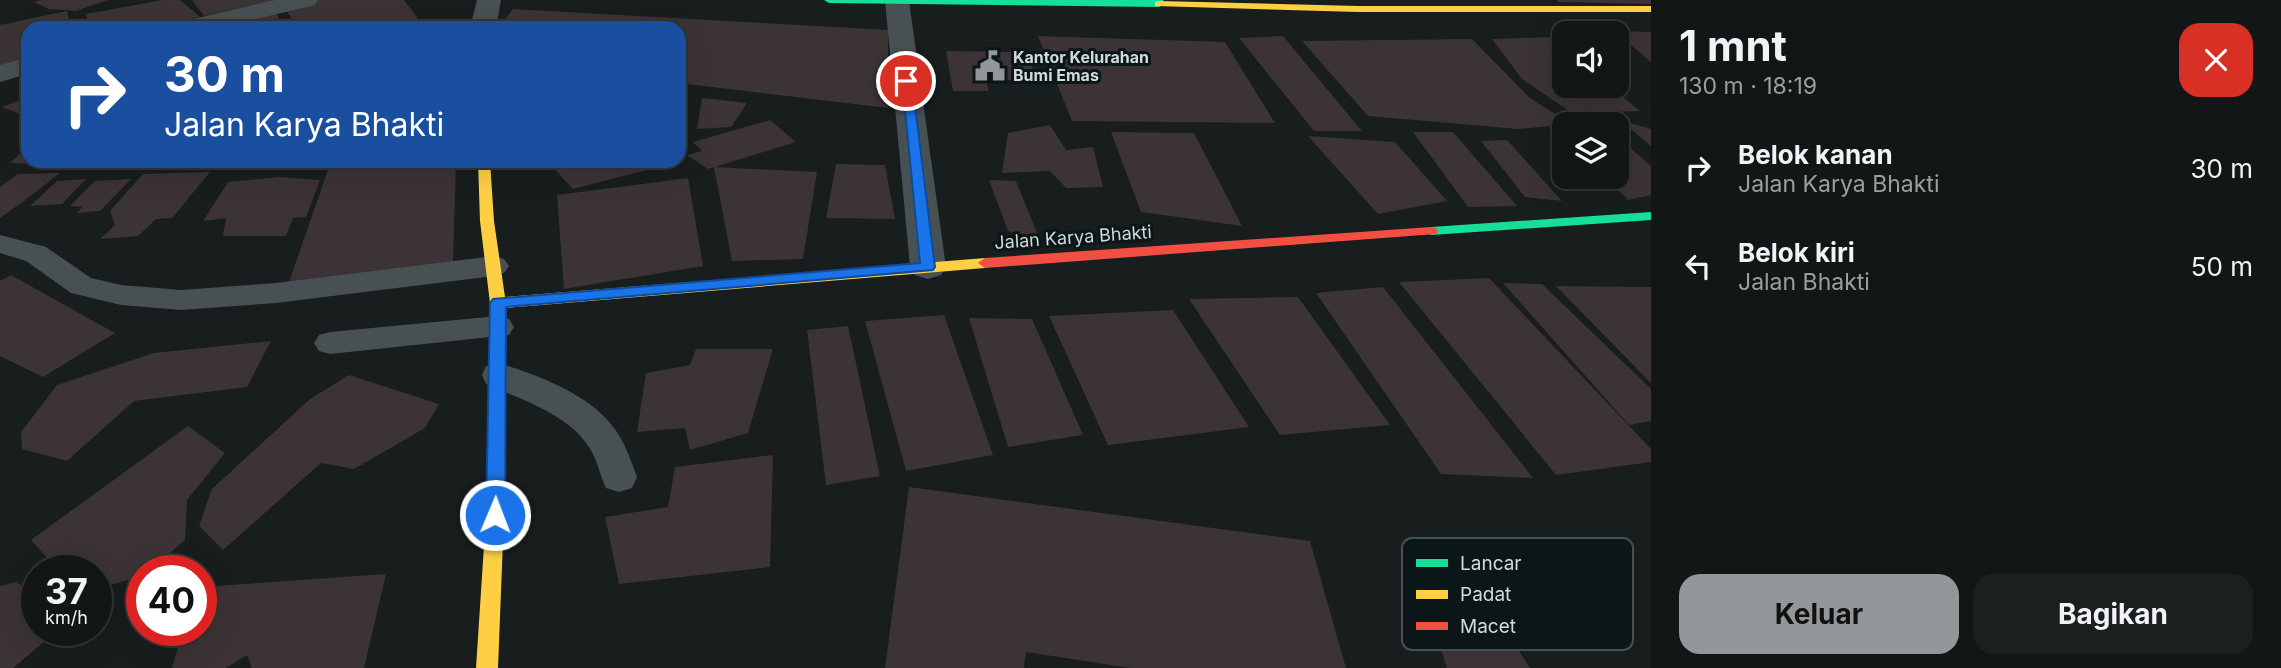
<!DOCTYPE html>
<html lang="id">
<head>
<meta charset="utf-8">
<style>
  :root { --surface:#121616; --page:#1b1f1f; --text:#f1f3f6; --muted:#9c9fa1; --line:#313535; --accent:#92989a }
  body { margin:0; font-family:Inter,sans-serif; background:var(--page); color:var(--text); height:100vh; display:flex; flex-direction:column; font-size:26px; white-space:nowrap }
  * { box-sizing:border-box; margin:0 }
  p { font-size:23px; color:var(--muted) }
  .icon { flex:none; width:38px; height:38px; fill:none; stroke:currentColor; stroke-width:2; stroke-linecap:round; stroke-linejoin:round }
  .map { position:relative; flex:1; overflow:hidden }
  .drawer { display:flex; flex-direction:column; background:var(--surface); width:630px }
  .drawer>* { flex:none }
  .top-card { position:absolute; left:21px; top:21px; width:665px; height:147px; border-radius:21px; box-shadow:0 7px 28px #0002,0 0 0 2px var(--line); background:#1a4fa0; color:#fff; overflow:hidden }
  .buttons { position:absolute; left:1552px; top:21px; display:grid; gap:14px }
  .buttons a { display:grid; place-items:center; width:77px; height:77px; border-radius:14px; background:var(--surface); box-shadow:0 7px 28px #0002,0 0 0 2px var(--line); font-size:35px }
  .speed { position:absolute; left:21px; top:555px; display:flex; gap:14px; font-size:35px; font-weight:700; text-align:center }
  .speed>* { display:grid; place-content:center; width:91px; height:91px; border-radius:50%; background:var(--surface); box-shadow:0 7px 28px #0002,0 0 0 2px var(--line); line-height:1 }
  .speed small { font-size:18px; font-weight:400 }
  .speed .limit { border:10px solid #d22; background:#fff; color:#111 }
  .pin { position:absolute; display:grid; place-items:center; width:60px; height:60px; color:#fff; margin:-30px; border:4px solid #fff; border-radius:50%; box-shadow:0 2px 7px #0007 }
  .me { position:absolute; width:77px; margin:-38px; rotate:1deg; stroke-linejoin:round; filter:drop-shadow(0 0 5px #0008) }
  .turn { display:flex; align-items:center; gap:24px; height:147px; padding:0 28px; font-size:32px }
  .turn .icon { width:91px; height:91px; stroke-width:2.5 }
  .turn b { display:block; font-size:49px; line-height:60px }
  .round { display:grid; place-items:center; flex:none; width:74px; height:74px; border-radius:21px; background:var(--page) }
  .head { display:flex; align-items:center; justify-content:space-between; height:119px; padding:0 28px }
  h1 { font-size:42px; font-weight:700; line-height:52px }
  .button { display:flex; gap:14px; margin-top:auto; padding:14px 28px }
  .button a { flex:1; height:80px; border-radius:21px; background:var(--accent); color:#111; font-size:28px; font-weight:700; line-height:80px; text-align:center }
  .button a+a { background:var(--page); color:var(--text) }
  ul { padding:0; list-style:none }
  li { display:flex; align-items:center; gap:21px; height:98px; padding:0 28px }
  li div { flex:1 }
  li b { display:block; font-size:26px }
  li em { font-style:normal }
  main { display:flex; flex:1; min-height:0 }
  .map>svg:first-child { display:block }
</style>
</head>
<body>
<main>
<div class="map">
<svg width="1651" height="668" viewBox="0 0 1651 668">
  <rect width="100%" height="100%" fill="#181d1e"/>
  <g fill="#3b3335">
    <polygon points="42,0 108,0 76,11 49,9 34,2"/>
    <polygon points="163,0 180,0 200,17 154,28 89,28 86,14"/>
    <polygon points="192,0 271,0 271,1 204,16"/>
    <polygon points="319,0 404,0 425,28 297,28 285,8"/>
    <polygon points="1557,0 1651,0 1651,4 1557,2"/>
    <polygon points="513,9 888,30 888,108 679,83 679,28 498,28"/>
    <polygon points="67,11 71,28 28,28 28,58 0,65 0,25"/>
    <polygon points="276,13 284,28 222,28 222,27"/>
    <polygon points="1615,31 1651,32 1651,62 1617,33"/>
    <polygon points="1038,36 1225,42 1275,123 1072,121"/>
    <polygon points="1283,36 1362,131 1314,131 1239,38"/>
    <polygon points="1552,37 1564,48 1564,86 1610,86 1640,111 1605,112 1623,127 1617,128 1617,124 1588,124 1522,79 1492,39"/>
    <polygon points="1472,39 1530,98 1571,124 1518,129 1368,116 1302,41"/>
    <polygon points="946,51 1028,52 1036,80 986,80 989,91 953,91"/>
    <polygon points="28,97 28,117 2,107"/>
    <polygon points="702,98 747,103 731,127 697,129"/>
    <polygon points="770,120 796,142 708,169 687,155 702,151 693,142"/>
    <polygon points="1620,120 1651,129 1651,146"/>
    <polygon points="1050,125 1066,150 1093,147 1103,187 1066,188 1050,171 1002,173 1008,133"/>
    <polygon points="1111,132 1194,133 1242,226 1141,212"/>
    <polygon points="1413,132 1453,132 1517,206 1468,207"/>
    <polygon points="1308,136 1395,142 1447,201 1378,214"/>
    <polygon points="1617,136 1651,166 1651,195 1628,200 1605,177 1617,177"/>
    <polygon points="1507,140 1562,201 1525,197 1481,141"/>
    <polygon points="28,146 28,161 144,161 136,169 10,163"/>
    <polygon points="331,161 456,161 453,263 287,288"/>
    <polygon points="547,161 667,161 666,165 573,189"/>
    <polygon points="836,164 885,165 895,219 826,218"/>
    <polygon points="714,167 817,172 803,259 732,261"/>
    <polygon points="210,172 172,218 156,219 138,236 100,239 115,225 110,211 143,174"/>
    <polygon points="60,173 24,201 0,218 0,187 18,174"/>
    <polygon points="279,177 320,180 306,217 293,218 286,236 223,236 226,218 203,221 228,182"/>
    <polygon points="688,178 703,266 564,289 557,195"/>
    <polygon points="86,179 62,204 30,206 57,181"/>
    <polygon points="131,179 100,211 77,213 82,207 70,206 95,181"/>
    <polygon points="989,180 1016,181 1039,238 1008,231"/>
    <polygon points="11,275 115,333 43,377 0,356 0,281"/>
    <polygon points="1489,278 1651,449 1651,462 1556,475 1399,282"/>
    <polygon points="1503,283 1542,284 1651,389 1651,421 1629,425"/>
    <polygon points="1556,286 1651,287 1651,383"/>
    <polygon points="1383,287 1533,478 1441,474 1316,293"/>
    <polygon points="1298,297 1390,425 1280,435 1189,299"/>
    <polygon points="1173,310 1249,427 1108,445 1049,316"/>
    <polygon points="944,315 993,455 906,471 865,321"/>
    <polygon points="969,318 1032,319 1083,435 1008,447"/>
    <polygon points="848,326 880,476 826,485 807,330"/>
    <polygon points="271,341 247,387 134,401 67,461 22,449 21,432 57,385 154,353"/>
    <polygon points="696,349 773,349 748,433 690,450 685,428 637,432 646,373 690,365"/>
    <polygon points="349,375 439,404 425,428 354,469 321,463 223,550 199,526 212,489 310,399"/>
    <polygon points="188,426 225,453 187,500 185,540 150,570 142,570 142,576 96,589 96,570 58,570 31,540"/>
    <polygon points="773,455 770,567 619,584 605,517 668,507 675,467"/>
    <polygon points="909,487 1310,541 1346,668 1130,668 1026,652 1024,668 885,668"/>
    <polygon points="386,574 364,668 252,668 247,655 226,668 172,668 183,630 201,630 201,587"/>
    <polygon points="16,582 37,595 37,630 58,630 13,668 0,668 0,586"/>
    <polygon points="1425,600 1504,627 1530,668 1447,668"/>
  </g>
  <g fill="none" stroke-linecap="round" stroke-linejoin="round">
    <g fill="#475053" fill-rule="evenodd">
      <polygon points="0,235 46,247 91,278 121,285 181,290 276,283 494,256 504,259 509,266 504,273 494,276 276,303 181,310 121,305 71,293 26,261 0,253"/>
      <polygon points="498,316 509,319 514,327 509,335 330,354 319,351 314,343 319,335 330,332"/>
      <path d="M 498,363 C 535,374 586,393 611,424 C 624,440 630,458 637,477 L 632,488 L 619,492 L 606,488 C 600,476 598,463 592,452 C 572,415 522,400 486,384 L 482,375 L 486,366 Z"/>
    </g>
    <g fill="#475053" fill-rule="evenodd">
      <polygon points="274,0 318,0 315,5 218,28 172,28 176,23"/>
      <polygon points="477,0 501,0 496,28 470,28"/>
      <polygon points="885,0 909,1 946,267 941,275 928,279 915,275 910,267"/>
      <polygon points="28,57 28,74 0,82 0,65"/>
    </g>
    <g fill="#16e098" fill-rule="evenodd">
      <polygon points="824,0 1163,0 1164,4 1159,7 829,3"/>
      <polygon points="1651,212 1651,220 1431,235 1424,231 1431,227"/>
    </g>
    <g fill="#ffcf43" fill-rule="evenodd">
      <polygon points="1159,1 1358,6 1651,6 1651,12 1358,12 1155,6 1155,2"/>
      <polygon points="478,161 490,161 494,221 505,297 985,258 992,263 985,268 506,308 504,515 498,668 476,668 486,515 490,303 480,221"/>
    </g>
    <polygon fill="#f24e42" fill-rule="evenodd" points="1431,227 1436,228 1438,231 1436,234 985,268 978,263 985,258"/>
  </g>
  <polygon fill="#1a73e8" stroke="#114b97" stroke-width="2" points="902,79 912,81 935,267 933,270 506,307 505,515 502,521 495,523 488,521 486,515 490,303 493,299 920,263"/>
  <defs>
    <g id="civic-bare" transform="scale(2.415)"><path d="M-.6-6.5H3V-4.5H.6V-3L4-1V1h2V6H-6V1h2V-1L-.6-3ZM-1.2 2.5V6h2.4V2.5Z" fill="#92989a" stroke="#0b1619" stroke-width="2.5" paint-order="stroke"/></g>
  </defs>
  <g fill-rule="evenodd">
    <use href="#civic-bare" x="990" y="66"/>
  </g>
  <g text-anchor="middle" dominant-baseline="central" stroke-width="6" stroke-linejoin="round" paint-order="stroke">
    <g font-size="16" font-weight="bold" fill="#d3dadc" stroke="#0b1619" text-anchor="start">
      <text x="1013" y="57">Kantor Kelurahan<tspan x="1013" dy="18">Bumi Emas</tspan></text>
    </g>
    <g font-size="18" fill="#d3dadc" stroke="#0b1619">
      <text transform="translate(1073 237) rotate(-4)">Jalan Karya Bhakti</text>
    </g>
  </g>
  <rect x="1402" y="538" width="231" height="112" rx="10" fill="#0b1619" stroke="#475154" stroke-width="2"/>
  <rect x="1416" y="559" width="32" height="8" fill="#16e098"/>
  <rect x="1416" y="590" width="32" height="9" fill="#ffcf43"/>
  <rect x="1416" y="622" width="32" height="8" fill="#f24e42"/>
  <g font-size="19" fill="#d3dadc">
    <text x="1460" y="570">Lancar</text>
    <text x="1460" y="601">Padat</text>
    <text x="1460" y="633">Macet</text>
  </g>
</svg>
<div class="buttons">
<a><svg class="icon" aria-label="sound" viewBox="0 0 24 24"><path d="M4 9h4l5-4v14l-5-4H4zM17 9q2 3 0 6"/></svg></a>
<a><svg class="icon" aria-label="layers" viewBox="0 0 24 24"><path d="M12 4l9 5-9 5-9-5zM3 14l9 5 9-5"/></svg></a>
</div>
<div class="speed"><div>37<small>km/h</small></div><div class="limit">40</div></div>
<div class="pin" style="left:906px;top:81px;background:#d93025"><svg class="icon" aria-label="arrive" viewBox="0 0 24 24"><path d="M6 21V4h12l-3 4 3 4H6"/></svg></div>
<svg class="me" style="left:495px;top:515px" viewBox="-20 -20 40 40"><circle r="17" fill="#1a73e8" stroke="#fff" stroke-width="3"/><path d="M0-11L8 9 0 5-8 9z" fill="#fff"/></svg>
<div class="top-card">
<div class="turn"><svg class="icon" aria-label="right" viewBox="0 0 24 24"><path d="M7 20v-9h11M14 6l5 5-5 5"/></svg><div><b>30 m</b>Jalan Karya Bhakti</div></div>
</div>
</div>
<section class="drawer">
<div class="head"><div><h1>1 mnt</h1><p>130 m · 18:19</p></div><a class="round" style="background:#d93025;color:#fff"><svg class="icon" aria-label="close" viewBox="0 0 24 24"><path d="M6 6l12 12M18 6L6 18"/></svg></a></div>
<ul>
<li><svg class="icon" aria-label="right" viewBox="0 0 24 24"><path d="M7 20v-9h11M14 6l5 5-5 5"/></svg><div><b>Belok kanan</b><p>Jalan Karya Bhakti</p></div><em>30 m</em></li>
<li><svg class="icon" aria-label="left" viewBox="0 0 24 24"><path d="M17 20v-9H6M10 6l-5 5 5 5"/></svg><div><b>Belok kiri</b><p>Jalan Bhakti</p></div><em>50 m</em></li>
</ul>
<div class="button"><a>Keluar</a><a>Bagikan</a></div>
</section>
</main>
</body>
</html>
